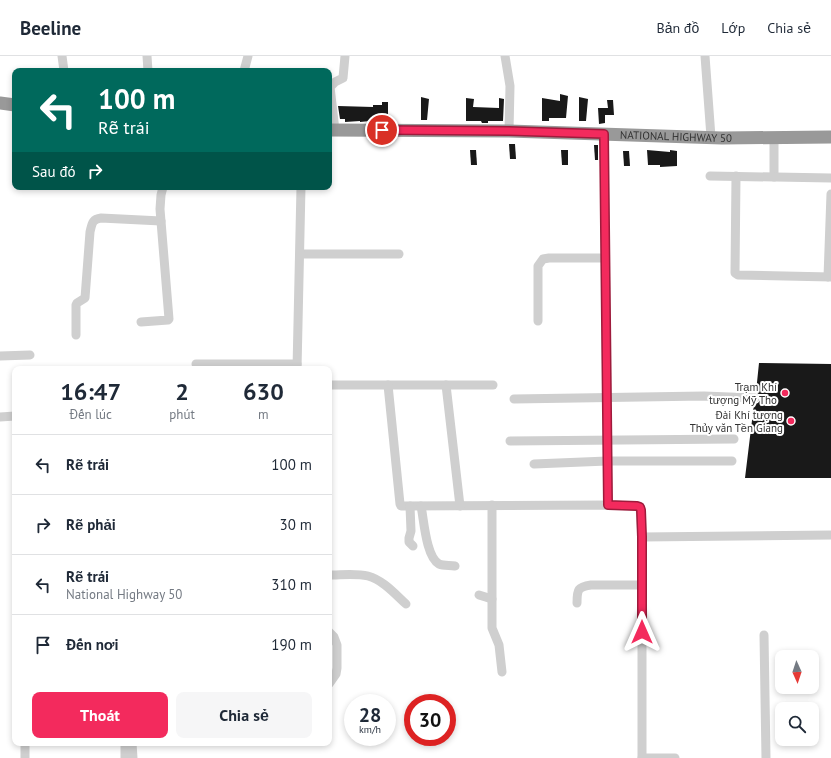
<!DOCTYPE html>
<html lang="vi">
<head>
<meta charset="utf-8">
<style>
  :root { --surface:#fff; --page:#f6f6f7; --text:#1f2937; --muted:#747a83; --line:#e0e1e3; --accent:#f32a5d }
  body { margin:0; font-family:"PT Sans",sans-serif; background:var(--page); color:var(--text); height:100vh; display:flex; flex-direction:column; font-size:15px; white-space:nowrap }
  * { box-sizing:border-box; margin:0 }
  p { font-size:13px; color:var(--muted) }
  .icon { flex:none; width:22px; height:22px; fill:none; stroke:currentColor; stroke-width:2; stroke-linecap:round; stroke-linejoin:round }
  .map { position:relative; flex:1; overflow:hidden }
  .details { position:absolute; left:12px; top:310px; width:320px; height:380px; display:flex; flex-direction:column; background:var(--surface); border-radius:8px; box-shadow:0 2px 6px #0003 }
  .details>* { flex:none }
  .top-card { position:absolute; left:12px; top:12px; width:320px; height:122px; border-radius:8px; box-shadow:0 2px 6px #0003; background:#00695c; color:#fff; overflow:hidden }
  .needle { width:26px; rotate:177deg }
  .controls { position:absolute; left:775px; top:594px; display:grid; gap:8px }
  .controls a { display:grid; place-items:center; width:44px; height:44px; border-radius:8px; background:var(--surface); box-shadow:0 2px 6px #0003; font-size:20px }
  .speed { position:absolute; left:344px; top:638px; display:flex; gap:8px; font-size:20px; font-weight:700; text-align:center }
  .speed>* { display:grid; place-content:center; width:52px; height:52px; border-radius:50%; background:var(--surface); box-shadow:0 2px 6px #0003; line-height:1 }
  .speed small { font-size:10px; font-weight:400 }
  .speed .limit { border:6px solid #d22; background:#fff; color:#111 }
  .pin { position:absolute; display:grid; place-items:center; width:34px; height:34px; color:#fff; margin:-17px; border:2px solid #fff; border-radius:50%; box-shadow:0 1px 4px #0007 }
  .me { position:absolute; width:44px; margin:-22px; rotate:0deg; stroke-linejoin:round; filter:drop-shadow(0 0 3px #0008) }
  .turn { display:flex; align-items:center; gap:14px; height:84px; padding:0 20px; font-size:18px }
  .turn .icon { width:52px; height:52px; stroke-width:2.5 }
  .turn b { display:block; font-size:28px; line-height:34px }
  .then { display:flex; align-items:center; height:38px; padding:0 20px; background:#0003; gap:8px; font-size:15px }
  .eta { display:flex; justify-content:space-evenly; align-items:center; height:68px; text-align:center }
  .eta b { font-size:24px; font-weight:800; line-height:28px }
  .action { display:flex; gap:8px; margin-top:auto; padding:8px 20px }
  .action a { flex:1; height:46px; border-radius:8px; background:var(--accent); color:#fff; font-size:16px; font-weight:800; line-height:46px; text-align:center }
  .action a+a { background:var(--page); color:var(--text) }
  ul { padding:0; list-style:none }
  li { display:flex; align-items:center; gap:12px; height:60px; padding:0 20px; border-top:1px solid var(--line) }
  li div { flex:1 }
  li b { display:block; font-size:15px }
  li em { font-style:normal }
  header { display:flex; align-items:center; gap:24px; box-sizing:border-box; height:56px; padding:0 20px; background:var(--surface); border-bottom:1px solid var(--line) }
  header strong { font-size:19px }
  nav { display:flex; gap:22px; margin-inline-start:auto; font-size:14px }
  .map>svg:first-child { display:block }
</style>
</head>
<body>
<header>
<strong>Beeline</strong>
<nav><a>Bản đồ</a><a>Lớp</a><a>Chia sẻ</a></nav>
</header>
<div class="map">
<svg width="831" height="702" viewBox="0 0 831 702">
  <rect width="100%" height="100%" fill="#fff"/>
  <g fill="#191919">
    <polygon points="560,38 568,40 566,62 549,62 549,65 542,65 542,42 560,45"/>
    <polygon points="421,41 429,43 427,64 421,64"/>
    <polygon points="579,41 588,43 586,65 579,65"/>
    <polygon points="466,42 474,43 473,51 499,52 499,42 504,43 503,65 488,65 488,67 482,67 481,65 466,65"/>
    <polygon points="607,44 613,44 614,59 605,59 605,67 599,68 598,52 608,52"/>
    <polygon points="382,46 388,46 388,61 380,62 380,64 360,66 360,65 345,66 345,63 340,63 338,50 373,51 373,49 382,49"/>
    <polygon points="509,88 515,88 516,103 510,103"/>
    <polygon points="594,89 598,89 598,104 595,104"/>
    <polygon points="470,94 476,94 477,109 471,109"/>
    <polygon points="561,94 568,94 568,109 562,109"/>
    <polygon points="647,94 670,96 670,94 677,95 677,110 660,111 660,109 648,109"/>
    <polygon points="623,95 629,95 630,110 624,110"/>
    <polygon points="759,307 831,308 831,422 745,422 754,348 758,347 761,343 760,339 756,336"/>
  </g>
  <g fill="none" stroke-linecap="round" stroke-linejoin="round">
    <g stroke="#cfcfcf" stroke-width="9">
      <polyline points="62,0 64,15"/>
      <polyline points="147,0 148,15"/>
      <polyline points="505,0 510,30 509,75"/>
      <polyline points="705,0 711,81"/>
      <polyline points="244,15 248,0"/>
      <polyline points="335,74 330,31 335,26 343,22 345,0"/>
      <polyline points="604,78 608,449"/>
      <polyline points="774,82 774,121"/>
      <polyline points="710,120 831,122"/>
      <polyline points="736,120 735,217 738,219 831,221"/>
      <polyline points="300,198 399,198"/>
      <polyline points="828,221 831,138"/>
      <polyline points="538,265 538,210 543,203 549,202 605,202"/>
      <polyline points="141,266 168,264 169,263 160,153 161,139 163,131"/>
      <path d="M 76,279 L 76,249 L 77,247 L 85,242 L 90,176 C 92,168 92,163 101,162 L 161,165"/>
      <polyline points="0,300 30,299"/>
      <polyline points="196,308 297,308"/>
      <polyline points="297,313 301,131"/>
      <polyline points="329,329 493,329"/>
      <polyline points="388,329 400,448 401,450 608,449 637,450 640,451 642,481 642,702"/>
      <polyline points="446,329 460,450"/>
      <polyline points="514,343 704,340 755,342"/>
      <polyline points="0,361 15,360"/>
      <polyline points="510,385 734,383"/>
      <polyline points="534,408 607,405 732,405"/>
      <polyline points="492,449 492,572 499,589 502,616"/>
      <polyline points="410,450 411,475 409,482 409,486 413,490"/>
      <path d="M 421,450 C 424,464 426,501 439,508 C 444,510 450,509 455,510"/>
      <polyline points="642,481 831,479"/>
      <path d="M 329,519 C 341,519 356,517 368,520 C 383,524 395,538 406,548"/>
      <polyline points="479,539 492,543"/>
      <path d="M 577,547 C 577,533 578,531 591,529 L 642,529"/>
      <polyline points="329,576 334,581 337,589 337,612 336,618 329,628"/>
      <polyline points="764,579 766,702"/>
      <polyline points="25,687 25,702"/>
      <polyline points="125,687 125,702"/>
      <polyline points="132,687 133,702"/>
      <polyline points="642,702 675,702"/>
    </g>
    <g stroke="#999" stroke-width="13">
      <polyline points="0,47 15,49"/>
      <path id="s1" d="M 329,74 L 509,75 L 722,82 L 831,81"/>
    </g>
  </g>
  <g fill="none" stroke-linecap="round" stroke-linejoin="round">
    <g stroke="#9e1b3c" stroke-width="10">
      <polyline id="route" points="382,74 509,75 604,78 608,449 637,450 640,451 641,454 642,481 642,576"/>
    </g>
    <use href="#route" stroke="#f32a5d" stroke-width="7"/>
  </g>
  <g fill="#f32a5d" stroke="#fff" stroke-width="1.5">
    <circle cx="785" cy="337" r="4"/>
    <circle cx="791" cy="365" r="4"/>
  </g>
  <g text-anchor="middle" dominant-baseline="central" stroke-width="4" stroke-linejoin="round" paint-order="stroke">
    <g font-size="11" fill="#323232" stroke="#fff">
      <text stroke="none"><textPath href="#s1" startOffset="347">NATIONAL HIGHWAY 50</textPath></text>
    </g>
    <g font-size="11" fill="#323232" stroke="#fff" text-anchor="end">
      <text x="777" y="331">Trạm Khí<tspan x="777" dy="13">tượng Mỹ Tho</tspan></text>
      <text x="783" y="359">Đài Khí tượng<tspan x="783" dy="13">Thủy văn Tền Giang</tspan></text>
    </g>
  </g>
</svg>
<div class="controls">
<a><svg class="needle" viewBox="-14 -14 28 28"><path d="M0-13l5 13h-10z" fill="#e53935"/><path d="M0 13l5-13h-10z" fill="#747a83"/></svg></a>
<a><svg class="icon" aria-label="search" viewBox="0 0 24 24"><circle cx="10" cy="10" r="6"/><path d="M15 15l6 6"/></svg></a>
</div>
<div class="speed"><div>28<small>km/h</small></div><div class="limit">30</div></div>
<div class="pin" style="left:382px;top:74px;background:#d93025"><svg class="icon" aria-label="arrive" viewBox="0 0 24 24"><path d="M6 21V4h12l-3 4 3 4H6"/></svg></div>
<svg class="me" style="left:642px;top:576px" viewBox="-20 -20 40 40"><path d="M0-17L14 15 0 8-14 15z" fill="#f32a5d" stroke="#fff" stroke-width="4"/></svg>
<div class="top-card">
<div class="turn"><svg class="icon" aria-label="left" viewBox="0 0 24 24"><path d="M17 20v-9H6M10 6l-5 5 5 5"/></svg><div><b>100 m</b>Rẽ trái</div></div>
<div class="then">Sau đó<svg class="icon" aria-label="right" viewBox="0 0 24 24"><path d="M7 20v-9h11M14 6l5 5-5 5"/></svg></div>
</div>
<section class="details">
<div class="eta">
<div><b>16:47</b><p>Đến lúc</p></div>
<div><b>2</b><p>phút</p></div>
<div><b>630</b><p>m</p></div>
</div>
<ul>
<li><svg class="icon" aria-label="left" viewBox="0 0 24 24"><path d="M17 20v-9H6M10 6l-5 5 5 5"/></svg><div><b>Rẽ trái</b></div><em>100 m</em></li>
<li><svg class="icon" aria-label="right" viewBox="0 0 24 24"><path d="M7 20v-9h11M14 6l5 5-5 5"/></svg><div><b>Rẽ phải</b></div><em>30 m</em></li>
<li><svg class="icon" aria-label="left" viewBox="0 0 24 24"><path d="M17 20v-9H6M10 6l-5 5 5 5"/></svg><div><b>Rẽ trái</b><p>National Highway 50</p></div><em>310 m</em></li>
<li><svg class="icon" aria-label="arrive" viewBox="0 0 24 24"><path d="M6 21V4h12l-3 4 3 4H6"/></svg><div><b>Đến nơi</b></div><em>190 m</em></li>
</ul>
<div class="action"><a>Thoát</a><a>Chia sẻ</a></div>
</section>
</div>
</body>
</html>
